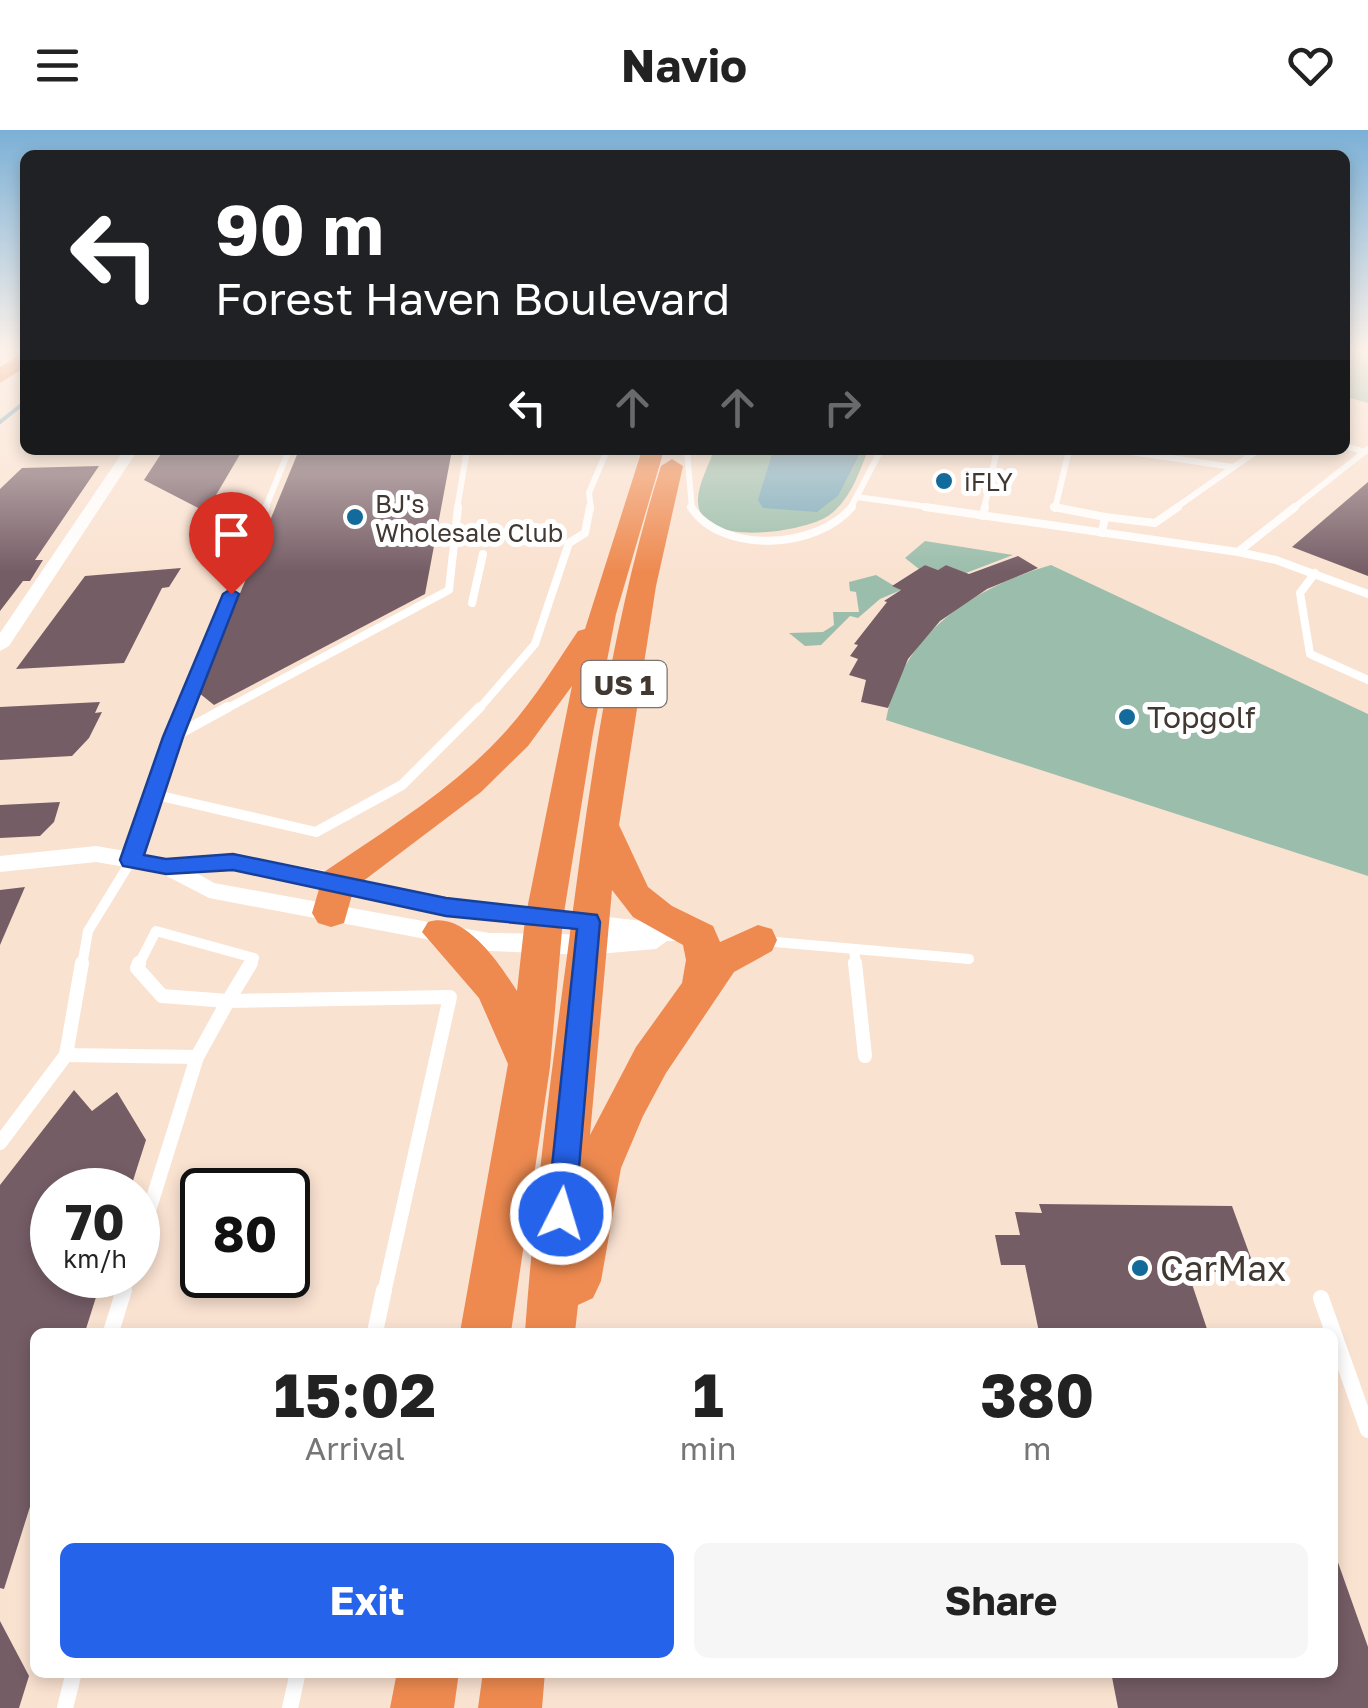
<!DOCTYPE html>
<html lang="en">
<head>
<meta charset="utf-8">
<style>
  :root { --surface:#fff; --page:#f6f6f6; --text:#222; --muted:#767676; --accent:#2563eb }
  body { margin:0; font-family:"Golos Text",sans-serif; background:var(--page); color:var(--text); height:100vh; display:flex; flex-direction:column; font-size:38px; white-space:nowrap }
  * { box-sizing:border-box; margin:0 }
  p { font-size:32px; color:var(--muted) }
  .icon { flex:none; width:55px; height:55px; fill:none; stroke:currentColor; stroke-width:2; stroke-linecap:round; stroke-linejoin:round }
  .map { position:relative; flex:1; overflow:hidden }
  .details { position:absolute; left:30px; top:1198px; width:1308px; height:350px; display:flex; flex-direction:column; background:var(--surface); border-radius:15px; box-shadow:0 5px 15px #0003 }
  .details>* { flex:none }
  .guide { position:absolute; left:20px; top:20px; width:1330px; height:305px; border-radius:15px; box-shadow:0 5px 15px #0003; background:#202124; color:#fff; overflow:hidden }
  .speed { position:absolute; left:30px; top:1038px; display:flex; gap:20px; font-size:50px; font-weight:700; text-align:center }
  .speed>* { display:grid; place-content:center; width:130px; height:130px; border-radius:50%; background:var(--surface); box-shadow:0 5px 15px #0003; line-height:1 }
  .speed small { font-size:25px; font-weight:400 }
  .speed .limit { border:5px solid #111; border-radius:15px; background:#fff; color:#111 }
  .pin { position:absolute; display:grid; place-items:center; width:85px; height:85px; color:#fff; margin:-102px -42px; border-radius:50% 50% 50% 0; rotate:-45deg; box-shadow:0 0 10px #0007 }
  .pin .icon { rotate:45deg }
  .me { position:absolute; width:110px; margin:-55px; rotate:5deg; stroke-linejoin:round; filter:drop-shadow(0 0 8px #0008) }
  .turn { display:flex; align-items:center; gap:35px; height:210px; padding:0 30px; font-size:45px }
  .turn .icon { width:130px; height:130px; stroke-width:2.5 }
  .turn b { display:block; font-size:70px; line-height:85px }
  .lanes { display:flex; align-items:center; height:95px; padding:0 30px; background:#0003; justify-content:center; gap:50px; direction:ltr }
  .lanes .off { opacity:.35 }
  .eta { display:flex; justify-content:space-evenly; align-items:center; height:170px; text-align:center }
  .eta b { font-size:60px; font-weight:700; line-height:70px }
  .primary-button { display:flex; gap:20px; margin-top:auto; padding:20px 30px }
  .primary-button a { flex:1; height:115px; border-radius:15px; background:var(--accent); color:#fff; font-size:40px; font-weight:700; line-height:115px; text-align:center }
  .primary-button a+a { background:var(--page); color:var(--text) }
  header { display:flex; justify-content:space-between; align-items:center; height:130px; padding:0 30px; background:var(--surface); font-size:45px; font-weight:700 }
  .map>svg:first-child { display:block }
</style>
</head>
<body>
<header><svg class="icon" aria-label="menu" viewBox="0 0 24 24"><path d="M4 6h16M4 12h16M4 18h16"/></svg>Navio<svg class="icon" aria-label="heart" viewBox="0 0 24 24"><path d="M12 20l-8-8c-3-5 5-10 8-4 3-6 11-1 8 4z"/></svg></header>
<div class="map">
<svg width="1368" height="1578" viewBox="0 0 1368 1578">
  <rect width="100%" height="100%" fill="#fae2d1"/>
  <g fill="#9bbeac">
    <polygon points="1345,221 1368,221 1368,273 1350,268 1345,271"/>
    <path d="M 714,320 L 773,320 L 759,369 L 839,365 L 862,320 L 868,320 C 859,343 850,371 828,386 C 804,402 699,419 698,372 C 697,356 709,335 714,320 Z"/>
    <polygon points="925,411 1013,425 966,443 946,435 938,440 925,435 919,439 905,428"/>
    <path d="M 1051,435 L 1368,584 L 1368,746 L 886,590 C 901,504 972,458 1051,435 Z"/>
    <polygon points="876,445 901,460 880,469 858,488 850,486 821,515 805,516 789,503 823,502 834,495 833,482 859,482 856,462 850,461 849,452"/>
  </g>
  <polygon fill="#78a9bb" points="773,320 862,320 839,365 817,382 763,378 758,370"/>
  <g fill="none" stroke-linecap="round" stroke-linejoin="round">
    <polyline stroke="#78a9bb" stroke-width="4" points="0,292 25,272"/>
  </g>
  <g fill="#755d66">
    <polygon points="299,320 452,320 425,464 214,575 199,563"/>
    <polygon points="242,321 206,382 144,350 161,324"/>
    <polygon points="99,336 35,430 43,430 30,451 23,451 0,481 0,359 22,338"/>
    <polygon points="1368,352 1368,446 1292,417"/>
    <polygon points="1018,426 1038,438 987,459 940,491 908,529 888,578 861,572 866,550 849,545 858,529 850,526 858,515 854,514 887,472 884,471 901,460 892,456 925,435 938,440 946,435 969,444"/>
    <polygon points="181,438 169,457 162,458 124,533 16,539 85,446"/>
    <polygon points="100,572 95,583 102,582 89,608 72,626 0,630 0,577"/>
    <polygon points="60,672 54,692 40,706 0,708 0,675"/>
    <polygon points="25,757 0,815 0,760"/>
    <polygon points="74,960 92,981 117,962 146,1010 130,1060 52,1060 52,1145 103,1145 85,1202 35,1202 35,1361 4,1459 0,1458 0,1055"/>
    <polygon points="1039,1074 1232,1076 1256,1142 1188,1142 1208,1202 1039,1202 1025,1135 1001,1135 995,1105 1020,1105 1015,1082 1042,1083"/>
    <polygon points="1335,1424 1368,1517 1368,1578 1118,1578 1111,1542 1332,1542"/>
    <polygon points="0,1491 29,1546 19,1578 0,1578"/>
  </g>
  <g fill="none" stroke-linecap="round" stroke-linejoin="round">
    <g stroke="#fff" stroke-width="6">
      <polyline points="1345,316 1365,322"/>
      <polyline points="687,320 692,379"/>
      <polyline points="1117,320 1233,337"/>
      <polyline points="857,367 943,379"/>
      <polyline points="265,379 289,320"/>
      <polyline points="457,379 467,320"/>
      <polyline points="591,379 589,363 607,320"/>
      <polyline points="850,379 881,320"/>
      <polyline points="984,379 997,320"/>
      <polyline points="1055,379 1069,320"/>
      <polyline points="1174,379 1258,320"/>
      <polyline points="1292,379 1368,319"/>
    </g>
    <g stroke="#fff" stroke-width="8">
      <path d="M 691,377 C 722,425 817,419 852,377"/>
      <polyline points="925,377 1238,422 1295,377"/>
      <polyline points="1054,377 1105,387"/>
      <polyline points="983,386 985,377"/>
      <polyline points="1102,403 1105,387 1155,393 1178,377"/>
      <polyline points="1238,422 1276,430 1368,464"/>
      <polyline points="1315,443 1300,463 1310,524 1368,550"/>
      <polyline points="472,473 483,424"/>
      <polyline points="184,580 266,377"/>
      <polyline points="224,580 449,460 458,377"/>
      <polyline points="478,580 535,514 569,413 585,403 590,377"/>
    </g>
    <g stroke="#fff" stroke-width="10">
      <polyline points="173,607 228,577"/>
      <polyline points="152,664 316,702 402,655 480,577"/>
      <polyline points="764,811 969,829"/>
      <polyline points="854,819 856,836"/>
      <polyline points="82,836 88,801 131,731 185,577"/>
      <polyline points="138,836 156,801 254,828 249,836"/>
    </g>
    <g stroke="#fff" stroke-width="14">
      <polyline points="82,833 66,925 197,927 228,871 450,867 384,1163"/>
      <polyline points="139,833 137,838 162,866 228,871 251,833"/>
      <polyline points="855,833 865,926"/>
      <polyline points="0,1013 66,925"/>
      <polyline points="138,1116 197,927"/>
      <polyline points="123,1163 128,1145"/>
    </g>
    <g stroke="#fff" stroke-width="16">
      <polyline points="1321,1168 1368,1300"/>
      <polyline points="111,1202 124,1160"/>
      <polyline points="375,1202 384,1160"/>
      <polyline points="65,1578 74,1542"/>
      <polyline points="290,1578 298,1542"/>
    </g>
    <g fill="#fff" fill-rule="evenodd">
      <polygon points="124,320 138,320 9,516 0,521 0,503"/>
      <path d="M 96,716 L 166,728 L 233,724 L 337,743 L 445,769 L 688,796 L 696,799 L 699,805 L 696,811 L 667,811 L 656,819 L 586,825 L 489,821 L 209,768 L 161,743 L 96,732 L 0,742 L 0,726 ZM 233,740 L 337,759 L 445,785 L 611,805 L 489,803 L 214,753 L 195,742 Z"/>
    </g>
    <g fill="#ee8a50" fill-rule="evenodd">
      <path d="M 642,320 L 664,320 L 616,484 L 593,603 L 563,789 L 550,937 L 511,1202 L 460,1202 L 508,934 L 479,868 L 422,802 L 428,792 C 464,780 499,833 517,861 L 525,789 L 572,556 L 528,616 L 481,662 L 354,758 L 344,793 L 331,797 L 318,793 L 312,783 L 324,742 C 387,699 455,658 506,601 C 534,570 555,535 578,501 L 585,499 Z"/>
      <path d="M 672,329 L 683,336 L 656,456 L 619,695 L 648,757 L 672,776 L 713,796 L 720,812 L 758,795 L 772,799 L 777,810 L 772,821 L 734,842 L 666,943 L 643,986 L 621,1038 L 601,1151 L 593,1168 L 578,1175 L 575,1202 L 525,1202 C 534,1077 550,951 567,826 C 588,663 611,494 661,336 ZM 612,760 L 633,787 L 683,815 L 686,830 L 682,853 L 636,917 L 590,1005 Z"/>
      <polygon points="397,1542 459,1542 454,1578 390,1578"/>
      <polygon points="483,1542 545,1542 542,1578 478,1578"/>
    </g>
    <polygon fill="#ea6d25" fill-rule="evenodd" points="25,221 25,237 0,253 0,237"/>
  </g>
  <linearGradient id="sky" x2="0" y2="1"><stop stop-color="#7bb0d6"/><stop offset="0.5" stop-color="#fdf2ea"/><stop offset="1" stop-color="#fdf2ea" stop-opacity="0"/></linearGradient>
  <rect width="1368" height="442" fill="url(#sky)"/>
  <polygon fill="#2563eb" stroke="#184099" stroke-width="2.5" points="231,459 239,464 183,607 144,725 166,729 233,724 446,768 597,785 600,792 575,1084 571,1094 561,1098 551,1094 547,1084 577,799 446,786 233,740 166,744 123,736 120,730 163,607 223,464"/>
  <g fill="#126b9b" stroke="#fff" stroke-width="4">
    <circle cx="944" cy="351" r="10"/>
    <circle cx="355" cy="387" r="10"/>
    <circle cx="1127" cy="587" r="10"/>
    <circle cx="1140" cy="1138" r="10"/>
  </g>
  <g text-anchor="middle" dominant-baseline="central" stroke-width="10" stroke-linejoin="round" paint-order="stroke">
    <g font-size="25" fill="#413831" stroke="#fff" text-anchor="start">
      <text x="964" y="351">iFLY</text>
      <text x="375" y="373">BJ's<tspan x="375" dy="29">Wholesale Club</tspan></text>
    </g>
    <rect fill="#fff" stroke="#7a746f" stroke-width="2.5" x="581.5" y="531" width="85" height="46" rx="8"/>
    <g font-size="28" font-weight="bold" fill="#413831">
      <text x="624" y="554">US 1</text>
    </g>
    <g font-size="30" fill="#413831" stroke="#fff" text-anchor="start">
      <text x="1147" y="587">Topgolf</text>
    </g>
    <g font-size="35" fill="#413831" stroke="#fff" text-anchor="start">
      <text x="1160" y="1138">CarMax</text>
    </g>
  </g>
</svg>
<div class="speed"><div>70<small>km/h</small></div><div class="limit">80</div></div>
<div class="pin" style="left:231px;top:464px;background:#d93025"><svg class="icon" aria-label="arrive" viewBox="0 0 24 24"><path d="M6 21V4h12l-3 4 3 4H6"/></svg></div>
<svg class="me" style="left:561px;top:1084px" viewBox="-20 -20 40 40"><circle r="17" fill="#2563eb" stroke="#fff" stroke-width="3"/><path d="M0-11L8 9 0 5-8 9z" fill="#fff"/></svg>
<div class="guide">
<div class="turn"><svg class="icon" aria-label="left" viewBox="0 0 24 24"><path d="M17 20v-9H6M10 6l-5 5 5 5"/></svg><div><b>90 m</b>Forest Haven Boulevard</div></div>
<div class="lanes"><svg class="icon" aria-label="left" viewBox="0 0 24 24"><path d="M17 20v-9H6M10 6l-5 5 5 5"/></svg><svg class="icon off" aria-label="ahead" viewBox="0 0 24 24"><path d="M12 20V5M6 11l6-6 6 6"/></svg><svg class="icon off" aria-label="ahead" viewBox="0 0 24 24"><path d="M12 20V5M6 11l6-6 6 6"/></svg><svg class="icon off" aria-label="right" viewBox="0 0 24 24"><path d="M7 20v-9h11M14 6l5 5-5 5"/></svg></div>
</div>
<section class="details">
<div class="eta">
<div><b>15:02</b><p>Arrival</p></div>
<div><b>1</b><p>min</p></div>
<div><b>380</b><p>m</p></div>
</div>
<div class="primary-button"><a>Exit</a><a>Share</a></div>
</section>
</div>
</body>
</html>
